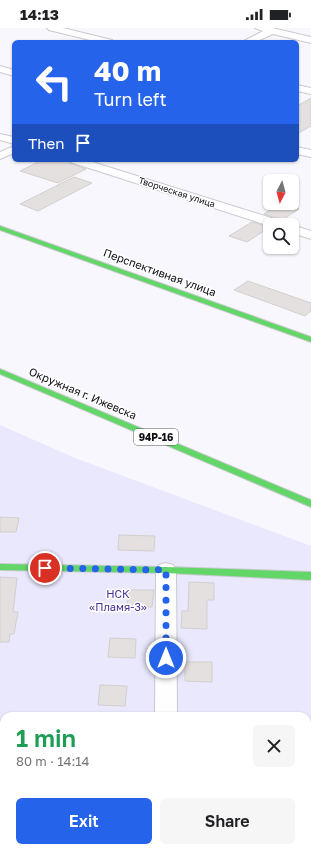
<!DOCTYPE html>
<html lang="en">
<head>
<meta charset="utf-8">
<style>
  :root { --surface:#fff; --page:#f6f6f6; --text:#202124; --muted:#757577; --accent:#2563eb }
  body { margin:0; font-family:"Golos Text",sans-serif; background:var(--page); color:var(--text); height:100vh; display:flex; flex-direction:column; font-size:15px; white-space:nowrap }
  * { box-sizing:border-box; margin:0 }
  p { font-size:13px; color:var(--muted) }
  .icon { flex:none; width:22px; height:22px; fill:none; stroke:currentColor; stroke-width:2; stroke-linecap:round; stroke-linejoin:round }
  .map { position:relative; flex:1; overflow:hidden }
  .panel { position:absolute; left:0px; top:684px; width:311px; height:140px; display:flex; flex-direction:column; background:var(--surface); border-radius:12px 12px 0 0; box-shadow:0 1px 3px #0004 }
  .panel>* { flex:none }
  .banner { position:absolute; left:12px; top:12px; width:287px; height:122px; border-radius:6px; box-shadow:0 1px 3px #0004; background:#2563eb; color:#fff; overflow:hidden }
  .needle { width:26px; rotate:186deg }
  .controls { position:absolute; left:263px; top:146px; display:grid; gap:8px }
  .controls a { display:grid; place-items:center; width:36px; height:36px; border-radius:6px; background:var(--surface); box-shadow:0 1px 3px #0004; font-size:20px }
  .pin { position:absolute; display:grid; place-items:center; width:34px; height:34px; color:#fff; margin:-17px; border:2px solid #fff; border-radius:50%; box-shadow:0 1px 4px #0007 }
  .me { position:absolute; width:44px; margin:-22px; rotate:0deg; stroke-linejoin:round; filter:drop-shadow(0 0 3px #0008) }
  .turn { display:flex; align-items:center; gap:14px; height:84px; padding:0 16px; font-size:18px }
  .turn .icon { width:52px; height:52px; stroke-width:2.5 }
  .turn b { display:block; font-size:28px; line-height:34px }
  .then { display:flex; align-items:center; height:38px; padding:0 16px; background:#0003; gap:8px; font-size:15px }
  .round { display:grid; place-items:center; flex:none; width:42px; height:42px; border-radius:6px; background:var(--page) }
  .overview { display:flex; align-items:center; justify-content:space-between; height:68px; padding:0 16px }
  h1 { font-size:24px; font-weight:600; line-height:30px; color:#1e9e55 }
  .button { display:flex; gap:8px; margin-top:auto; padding:8px 16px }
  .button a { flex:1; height:46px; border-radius:6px; background:var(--accent); color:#fff; font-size:16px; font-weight:600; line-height:46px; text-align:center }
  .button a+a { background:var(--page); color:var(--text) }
  .status { display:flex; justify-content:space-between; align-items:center; height:28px; padding:0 20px; background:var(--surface); direction:ltr }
  .status svg { height:11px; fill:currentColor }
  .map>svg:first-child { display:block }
</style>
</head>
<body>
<div class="status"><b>14:13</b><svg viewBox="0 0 49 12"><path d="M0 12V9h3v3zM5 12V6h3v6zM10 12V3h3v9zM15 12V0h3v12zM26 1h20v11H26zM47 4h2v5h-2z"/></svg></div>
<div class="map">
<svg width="311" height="824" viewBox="0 0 311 824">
  <rect width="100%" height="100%" fill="#f8f7fd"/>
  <path fill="#e9e8fd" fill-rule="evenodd" d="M 0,397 L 75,430 L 311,518 L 311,824 L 0,824 ZM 4,688 L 307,688 L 307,820 L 4,820 Z"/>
  <g fill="#e4e0df" stroke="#d3cfce">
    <polygon points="311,70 311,98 297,106 297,78"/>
    <polygon points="42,132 66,132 70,135 86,141 58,155 20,143"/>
    <polygon points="74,149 92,155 38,183 20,176"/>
    <polygon points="281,175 299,181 282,192 264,186"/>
    <polygon points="252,194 270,199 247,214 229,208"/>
    <polygon points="248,253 311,275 311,283 305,288 234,262"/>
    <polygon points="0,489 19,490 16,504 0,504"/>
    <polygon points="119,507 155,508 154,523 118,522"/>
    <polygon points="0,549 17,550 13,584 18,584 14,606 10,606 9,614 0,614"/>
    <polygon points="189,554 214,555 214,572 207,572 207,601 181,600 182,583 188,583"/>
    <polygon points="129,562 154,562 152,579 127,578"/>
    <polygon points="110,610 136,611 135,630 108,629"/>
    <polygon points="185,634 212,634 212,654 185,653"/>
    <polygon points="100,657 127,658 125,678 98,677"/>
  </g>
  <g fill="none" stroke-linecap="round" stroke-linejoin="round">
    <g stroke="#c9c9d0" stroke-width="2">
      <g id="street">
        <polygon points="47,0 63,0 112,12 114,14 98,14 49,2"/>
        <polygon points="255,0 272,0 311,9 311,15 273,6 255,14 242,14 263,3"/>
        <polygon points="0,38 14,42 14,48 0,44"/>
        <polygon points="297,57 311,60 311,66 297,63"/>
        <polygon points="0,106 14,109 14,116 0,112"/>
        <polygon points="14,118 14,125 0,131 0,124"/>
        <polygon points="297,119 311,122 311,129 297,126"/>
        <polygon points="68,132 86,132 284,194 285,197 270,197 270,198 70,134"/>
        <polygon points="292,197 311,203 311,211 292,205"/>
        <polygon points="166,535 173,537 176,542 177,688 155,688 156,542 159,537"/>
        <rect x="154" y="820" width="24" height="4"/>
      </g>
    </g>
    <g stroke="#c9c9d0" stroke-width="2">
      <g id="fast">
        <polygon points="0,198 311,309 311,314 0,202"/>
        <polygon points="0,341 311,472 311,479 0,346"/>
        <polygon points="0,536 166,539 311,544 311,552 166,545 0,542"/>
      </g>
    </g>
    <use href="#street" fill="#fefeff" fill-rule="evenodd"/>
    <use href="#fast" fill="#63d668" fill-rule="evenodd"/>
  </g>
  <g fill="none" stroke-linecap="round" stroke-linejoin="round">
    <polyline stroke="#2563eb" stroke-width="7" stroke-dasharray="0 12.6" points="45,540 166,542 166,630"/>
  </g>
  <g text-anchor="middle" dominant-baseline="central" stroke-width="3" stroke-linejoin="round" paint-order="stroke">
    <g font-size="9" fill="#0f0e16" stroke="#fff">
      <text transform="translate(177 164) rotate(18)">Творческая улица</text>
    </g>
    <rect fill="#fff" stroke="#57565c" stroke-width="1" x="134" y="401" width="44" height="16" rx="3"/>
    <g font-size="10" font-weight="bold" fill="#0f0e16">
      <text x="156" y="409">94Р-16</text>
    </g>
    <g font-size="11" fill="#0f0e16" stroke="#fff">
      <text transform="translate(160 244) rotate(20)">Перспективная улица</text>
      <text transform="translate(83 365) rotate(23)">Окружная г. Ижевска</text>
    </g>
    <g font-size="11" fill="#473395" stroke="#fff">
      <text x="118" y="565">НСК<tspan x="118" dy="13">«Пламя-3»</tspan></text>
    </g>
  </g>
</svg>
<div class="controls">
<a><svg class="needle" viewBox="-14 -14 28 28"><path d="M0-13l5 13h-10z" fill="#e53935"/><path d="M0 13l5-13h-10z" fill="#757577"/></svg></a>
<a><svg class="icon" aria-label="search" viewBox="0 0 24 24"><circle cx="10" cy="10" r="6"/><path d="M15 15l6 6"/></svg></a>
</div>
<div class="pin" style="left:45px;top:540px;background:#d93025"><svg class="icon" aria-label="arrive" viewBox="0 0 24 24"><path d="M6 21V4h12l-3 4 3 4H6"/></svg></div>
<svg class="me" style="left:166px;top:630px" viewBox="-20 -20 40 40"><circle r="17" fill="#2563eb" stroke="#fff" stroke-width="3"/><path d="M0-11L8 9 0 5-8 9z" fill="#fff"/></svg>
<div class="banner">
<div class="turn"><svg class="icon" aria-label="left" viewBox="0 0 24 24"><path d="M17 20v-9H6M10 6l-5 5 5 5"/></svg><div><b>40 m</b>Turn left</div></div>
<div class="then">Then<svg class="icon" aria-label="arrive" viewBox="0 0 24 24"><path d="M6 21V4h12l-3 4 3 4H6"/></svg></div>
</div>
<section class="panel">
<div class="overview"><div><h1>1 min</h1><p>80 m · 14:14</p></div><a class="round"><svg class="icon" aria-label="close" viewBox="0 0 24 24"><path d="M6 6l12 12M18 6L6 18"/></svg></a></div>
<div class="button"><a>Exit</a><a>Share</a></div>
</section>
</div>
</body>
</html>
